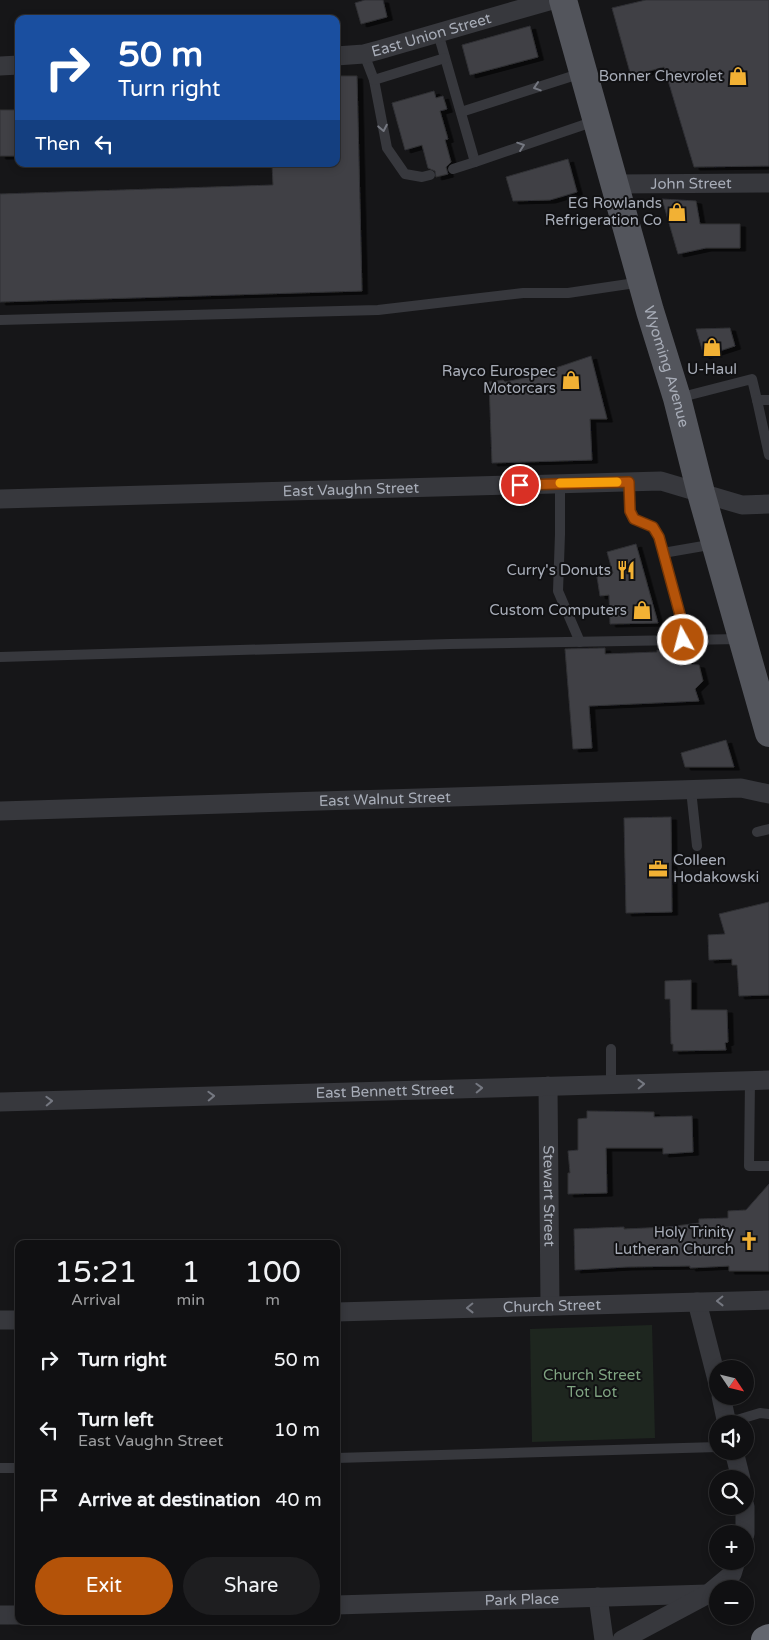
<!DOCTYPE html>
<html lang="en">
<head>
<meta charset="utf-8">
<style>
  :root { --surface:#101012; --page:#1e1e20; --text:#f1f3f6; --muted:#9c9d9f; --line:#303032; --accent:#b45309 }
  body { margin:0; font-family:"Varela Round",sans-serif; background:var(--page); color:var(--text); height:100vh; display:flex; flex-direction:column; font-size:19px; white-space:nowrap }
  * { box-sizing:border-box; margin:0 }
  p { font-size:16px; color:var(--muted) }
  .icon { flex:none; width:28px; height:28px; fill:none; stroke:currentColor; stroke-width:2; stroke-linecap:round; stroke-linejoin:round }
  .map { position:relative; flex:1; overflow:hidden }
  .details { position:absolute; left:15px; top:1240px; width:325px; height:385px; display:flex; flex-direction:column; background:var(--surface); border-radius:10px; box-shadow:0 2px 8px #0003,0 0 0 1px var(--line) }
  .details>* { flex:none }
  .hud { position:absolute; left:15px; top:15px; width:325px; height:152px; border-radius:10px; box-shadow:0 2px 8px #0003,0 0 0 1px var(--line); background:#1a4fa0; color:#fff; overflow:hidden }
  .needle { width:32px; rotate:125deg }
  .buttons { position:absolute; left:709px; top:1360px; display:grid; gap:10px }
  .buttons a { display:grid; place-items:center; width:45px; height:45px; border-radius:50%; background:var(--surface); box-shadow:0 2px 8px #0003,0 0 0 1px var(--line); font-size:25px }
  .pin { position:absolute; display:grid; place-items:center; width:42px; height:42px; color:#fff; margin:-21px; border:2px solid #fff; border-radius:50%; box-shadow:0 1px 5px #0007 }
  .me { position:absolute; width:55px; margin:-28px; rotate:353deg; stroke-linejoin:round; filter:drop-shadow(0 0 4px #0008) }
  .turn { display:flex; align-items:center; gap:18px; height:105px; padding:0 20px; font-size:22px }
  .turn .icon { width:65px; height:65px; stroke-width:2.5 }
  .turn b { display:block; font-size:35px; line-height:42px }
  .then { display:flex; align-items:center; height:48px; padding:0 20px; background:#0003; gap:10px; font-size:19px }
  .eta { display:flex; justify-content:space-evenly; align-items:center; height:85px; text-align:center }
  .eta b { font-size:30px; font-weight:600; line-height:35px }
  .cta { display:flex; gap:10px; margin-top:auto; padding:10px 20px }
  .cta a { flex:1; height:58px; border-radius:30px; background:var(--accent); color:#fff; font-size:20px; font-weight:600; line-height:58px; text-align:center }
  .cta a+a { background:var(--page); color:var(--text) }
  ul { padding:0; list-style:none }
  li { display:flex; align-items:center; gap:15px; height:70px; padding:0 20px }
  li div { flex:1 }
  li b { display:block; font-size:19px }
  li em { font-style:normal }
  .map>svg:first-child { display:block }
</style>
</head>
<body>
<div class="map">
<svg width="769" height="1640" viewBox="0 0 769 1640">
  <defs>
    <filter id="shadow"><feDropShadow dx="5.5" dy="3" stdDeviation="0" flood-color="#0009"/></filter>
  </defs>
  <rect width="100%" height="100%" fill="#161618"/>
  <polygon fill="#1e261f" points="652,1325 655,1438 532,1442 530,1329"/>
  <g fill="#404145" stroke="#303034" filter="url(#shadow)">
    <polygon points="365,0 383,0 387,17 361,24 355,3"/>
    <polygon points="646,0 769,0 769,166 694,167 664,67 631,76 612,8"/>
    <polygon points="530,26 538,57 470,75 462,45"/>
    <polygon points="336,76 357,76 362,291 0,302 0,194 273,185 272,164 336,164"/>
    <polygon points="434,91 436,98 443,96 447,109 440,111 448,139 445,140 451,162 446,167 448,174 436,177 435,171 428,168 422,145 405,150 392,103"/>
    <polygon points="0,110 16,110 17,156 0,156"/>
    <polygon points="568,159 577,192 550,200 513,201 506,177"/>
    <polygon points="662,199 696,201 700,224 740,224 740,248 706,248 678,254"/>
    <polygon points="730,328 735,346 704,356 696,329"/>
    <polygon points="591,356 607,419 590,419 592,460 492,463 489,382 503,380 505,382 529,377"/>
    <polygon points="636,544 658,623 610,624 609,595 600,596 597,577 613,573 607,552"/>
    <polygon points="605,648 605,654 657,652 657,650 684,649 687,664 699,665 703,681 695,689 699,701 589,706 592,748 573,749 565,649"/>
    <polygon points="726,740 734,767 685,767 681,753"/>
    <polygon points="671,817 672,912 626,913 624,818"/>
    <polygon points="769,902 769,995 739,996 737,965 732,965 732,959 709,960 708,935 725,934 719,914"/>
    <polygon points="691,980 691,1010 727,1010 728,1042 725,1043 726,1050 673,1051 673,1044 671,1044 670,999 665,999 665,981"/>
    <polygon points="587,1111 654,1112 654,1117 692,1116 693,1152 663,1154 663,1148 606,1148 607,1193 568,1194 568,1173 570,1173 568,1151 578,1150 578,1119 587,1118"/>
    <polygon points="769,1184 769,1271 729,1271 729,1266 690,1268 690,1266 626,1267 575,1270 574,1229 624,1227 624,1229 668,1227 699,1223 699,1219 728,1218 728,1211 746,1210"/>
  </g>
  <g fill="none" stroke-linecap="round" stroke-linejoin="round">
    <g stroke="#37383d" stroke-width="10">
      <polyline points="438,33 475,162 453,169"/>
      <polyline points="364,54 374,80 387,148 405,174 422,177 430,175"/>
      <polyline points="374,80 445,58"/>
      <polyline points="461,112 582,73"/>
      <polyline points="475,162 595,121"/>
      <polyline points="0,320 378,310 523,293 568,293 642,282"/>
      <polyline points="678,398 752,379 757,400 769,400"/>
      <polyline points="757,400 769,455"/>
      <polyline points="629,482 630,511 634,519 653,527 659,537 682,622 683,640"/>
      <polyline points="560,484 560,534 558,591 580,642"/>
      <polyline points="663,553 715,544"/>
      <polyline points="0,657 450,644 741,639"/>
      <polyline points="691,790 697,846"/>
      <polyline points="757,832 769,829"/>
      <polyline points="611,1049 611,1084"/>
      <polyline points="750,1080 749,1166 769,1166"/>
      <polyline points="727,1423 760,1413 769,1414"/>
      <polyline points="336,1458 718,1447"/>
      <polyline points="0,1468 19,1468"/>
    </g>
    <g stroke="#37383d" stroke-width="19">
      <path id="s1" d="M 336,56 L 364,54 L 379,50 L 552,0"/>
      <polyline points="0,66 19,65"/>
      <path id="s2" d="M 615,184 L 769,183"/>
      <path id="s3" d="M 0,499 L 661,481 L 742,505 L 769,504"/>
      <path id="s4" d="M 0,811 L 741,788 L 769,794"/>
      <path id="s5" d="M 548,1086 L 550,1306"/>
      <path id="s6" d="M 0,1102 L 769,1080"/>
      <polyline points="697,1302 718,1384"/>
      <path id="s7" d="M 336,1312 L 769,1300"/>
      <polyline points="0,1320 19,1320"/>
      <polyline points="721,1396 727,1424"/>
      <polyline points="734,1451 741,1479"/>
      <polyline points="745,1534 745,1506"/>
      <polyline points="598,1597 604,1640"/>
      <path id="s8" d="M 336,1605 L 708,1594"/>
      <polyline points="0,1615 19,1615"/>
      <polyline points="622,1640 708,1594 732,1574 736,1561"/>
    </g>
    <path stroke="#53555c" stroke-width="28" id="s9" d="M 563,0 L 650,311 L 677,398 L 701,493 L 769,733"/>
    <polyline stroke="#63666e" stroke-width="28" points="765,1640 769,1638"/>
  </g>
  <defs><path id="oneway-chevron" d="M-2-3.5L2.5 0L-2 3.5" fill="none" stroke-width="1.6" stroke-linecap="round" stroke-linejoin="round" transform="scale(1.25)"/></defs>
  <g stroke="#757881">
    <use href="#oneway-chevron" transform="translate(537 87) rotate(162)"/>
    <use href="#oneway-chevron" transform="translate(383 128) rotate(79)"/>
    <use href="#oneway-chevron" transform="translate(521 146) rotate(-19)"/>
    <use href="#oneway-chevron" transform="translate(641 1084) rotate(-2)"/>
    <use href="#oneway-chevron" transform="translate(479 1088) rotate(-2)"/>
    <use href="#oneway-chevron" transform="translate(211 1096) rotate(-2)"/>
    <use href="#oneway-chevron" transform="translate(49 1101) rotate(-2)"/>
    <use href="#oneway-chevron" transform="translate(720 1301) rotate(179)"/>
    <use href="#oneway-chevron" transform="translate(470 1308) rotate(179)"/>
  </g>
  <g fill="none" stroke-linecap="round" stroke-linejoin="round">
    <g stroke="#753606" stroke-width="12">
      <polyline id="route" points="520,485 629,482 630,511 634,519 653,527 659,537 682,622 683,640"/>
    </g>
    <use href="#route" stroke="#b45309" stroke-width="9"/>
    <polyline stroke="#f59e0b" stroke-width="9" points="560,483 617,482"/>
  </g>
  <defs>
    <g id="shop-bare" transform="scale(1.5)"><path d="M-5-2.5h2.3a2.7 3.5 0 0 1 5.4 0H5L5.5 6h-11ZM-1.5-2.5h3a1.5 2.3 0 0 0-3 0Z" fill="#f2b134" stroke="#111113" stroke-width="2.5" paint-order="stroke"/></g>
    <g id="restaurant-bare" transform="scale(1.5)"><path d="M-5-6h1v4h1v-4h1v4h1v-4h1v5L-1.5 .5V6h-2V.5L-5-1ZM5-6V6H3V1.5H1.5Q1.5-4 5-6Z" fill="#f2b134" stroke="#111113" stroke-width="2.5" paint-order="stroke"/></g>
    <g id="office-bare" transform="scale(1.5)"><path d="M-6-3h4V-5.5h4V-3h4V5H-6ZM-1-4.5V-3h2v-1.5ZM-6 0V1H6V0Z" fill="#f2b134" stroke="#111113" stroke-width="2.5" paint-order="stroke"/></g>
    <g id="church-bare" transform="scale(1.5)"><path d="M-1.2-6h2.4v3.5h3.3v2.4h-3.3V6h-2.4V-.1h-3.3v-2.4h3.3Z" fill="#f2b134" stroke="#111113" stroke-width="2.5" paint-order="stroke"/></g>
  </defs>
  <g fill-rule="evenodd">
    <use href="#shop-bare" x="738" y="76"/>
    <use href="#shop-bare" x="677" y="212"/>
    <use href="#shop-bare" x="712" y="347"/>
    <use href="#shop-bare" x="571" y="380"/>
    <use href="#restaurant-bare" x="626" y="570"/>
    <use href="#shop-bare" x="642" y="610"/>
    <use href="#office-bare" x="658" y="869"/>
    <use href="#church-bare" x="749" y="1241"/>
  </g>
  <g text-anchor="middle" dominant-baseline="central" stroke-width="4" stroke-linejoin="round" paint-order="stroke">
    <g font-size="15" fill="#a8adb8" stroke="#111113">
      <text stroke="none"><textPath href="#s1" startOffset="98">East Union Street</textPath></text>
      <text stroke="none"><textPath href="#s2" startOffset="76">John Street</textPath></text>
      <text stroke="none"><textPath href="#s9" startOffset="381">Wyoming Avenue</textPath></text>
      <text stroke="none"><textPath href="#s3" startOffset="351">East Vaughn Street</textPath></text>
      <text stroke="none"><textPath href="#s4" startOffset="385">East Walnut Street</textPath></text>
      <text stroke="none"><textPath href="#s6" startOffset="385">East Bennett Street</textPath></text>
      <text stroke="none"><textPath href="#s5" startOffset="110">Stewart Street</textPath></text>
      <text stroke="none"><textPath href="#s7" startOffset="216">Church Street</textPath></text>
      <text stroke="none"><textPath href="#s8" startOffset="186">Park Place</textPath></text>
    </g>
    <g font-size="15" fill="#a8adb8" stroke="#111113" text-anchor="end">
      <text x="723" y="76">Bonner Chevrolet</text>
      <text x="662" y="203">EG Rowlands<tspan x="662" dy="17">Refrigeration Co</tspan></text>
      <text x="712" y="369" text-anchor="middle">U-Haul</text>
      <text x="556" y="371">Rayco Eurospec<tspan x="556" dy="17">Motorcars</tspan></text>
      <text x="611" y="570">Curry's Donuts</text>
      <text x="627" y="610">Custom Computers</text>
      <text x="673" y="860" text-anchor="start">Colleen<tspan x="673" dy="17">Hodakowski</tspan></text>
      <text x="734" y="1232">Holy Trinity<tspan x="734" dy="17">Lutheran Church</tspan></text>
    </g>
    <g font-size="15" fill="#7fa381" stroke="#111113">
      <text x="592" y="1375">Church Street<tspan x="592" dy="17">Tot Lot</tspan></text>
    </g>
  </g>
</svg>
<div class="buttons">
<a><svg class="needle" viewBox="-14 -14 28 28"><path d="M0-13l5 13h-10z" fill="#e53935"/><path d="M0 13l5-13h-10z" fill="#9c9d9f"/></svg></a>
<a><svg class="icon" aria-label="sound" viewBox="0 0 24 24"><path d="M4 9h4l5-4v14l-5-4H4zM17 9q2 3 0 6"/></svg></a>
<a><svg class="icon" aria-label="search" viewBox="0 0 24 24"><circle cx="10" cy="10" r="6"/><path d="M15 15l6 6"/></svg></a>
<a>+</a>
<a>−</a>
</div>
<div class="pin" style="left:520px;top:485px;background:#d93025"><svg class="icon" aria-label="arrive" viewBox="0 0 24 24"><path d="M6 21V4h12l-3 4 3 4H6"/></svg></div>
<svg class="me" style="left:683px;top:640px" viewBox="-20 -20 40 40"><circle r="17" fill="#b45309" stroke="#fff" stroke-width="3"/><path d="M0-11L8 9 0 5-8 9z" fill="#fff"/></svg>
<div class="hud">
<div class="turn"><svg class="icon" aria-label="right" viewBox="0 0 24 24"><path d="M7 20v-9h11M14 6l5 5-5 5"/></svg><div><b>50 m</b>Turn right</div></div>
<div class="then">Then<svg class="icon" aria-label="left" viewBox="0 0 24 24"><path d="M17 20v-9H6M10 6l-5 5 5 5"/></svg></div>
</div>
<section class="details">
<div class="eta">
<div><b>15:21</b><p>Arrival</p></div>
<div><b>1</b><p>min</p></div>
<div><b>100</b><p>m</p></div>
</div>
<ul>
<li><svg class="icon" aria-label="right" viewBox="0 0 24 24"><path d="M7 20v-9h11M14 6l5 5-5 5"/></svg><div><b>Turn right</b></div><em>50 m</em></li>
<li><svg class="icon" aria-label="left" viewBox="0 0 24 24"><path d="M17 20v-9H6M10 6l-5 5 5 5"/></svg><div><b>Turn left</b><p>East Vaughn Street</p></div><em>10 m</em></li>
<li><svg class="icon" aria-label="arrive" viewBox="0 0 24 24"><path d="M6 21V4h12l-3 4 3 4H6"/></svg><div><b>Arrive at destination</b></div><em>40 m</em></li>
</ul>
<div class="cta"><a>Exit</a><a>Share</a></div>
</section>
</div>
</body>
</html>
